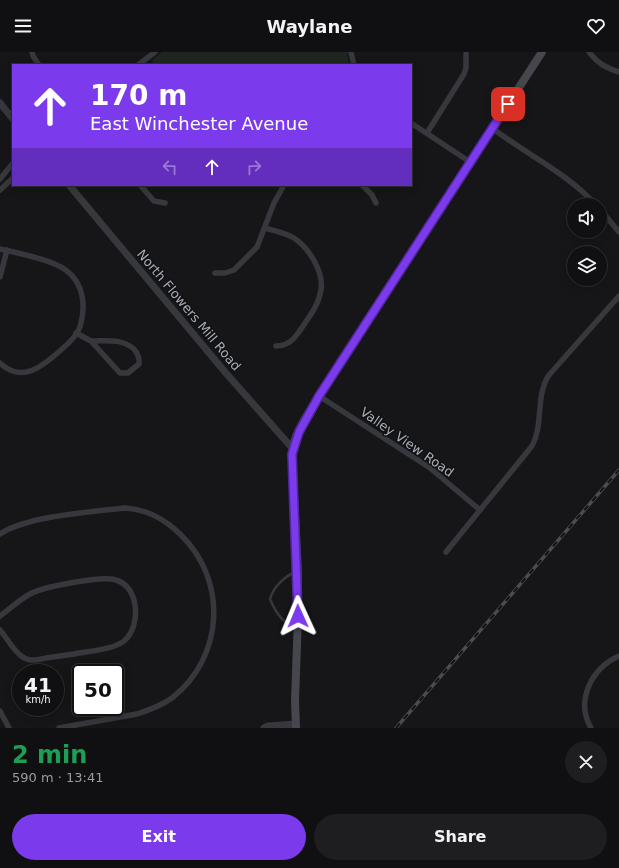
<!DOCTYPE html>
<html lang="en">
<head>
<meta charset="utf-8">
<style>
  :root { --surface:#101012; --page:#1e1e20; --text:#f1f3f6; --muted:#9c9d9f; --line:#303032; --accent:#7c3aed }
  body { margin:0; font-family:"DejaVu Sans",sans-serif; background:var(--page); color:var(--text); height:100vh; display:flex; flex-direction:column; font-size:15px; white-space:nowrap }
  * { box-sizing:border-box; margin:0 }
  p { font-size:13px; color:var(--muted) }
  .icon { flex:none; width:22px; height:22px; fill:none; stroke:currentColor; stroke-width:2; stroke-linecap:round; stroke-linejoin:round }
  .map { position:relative; height:676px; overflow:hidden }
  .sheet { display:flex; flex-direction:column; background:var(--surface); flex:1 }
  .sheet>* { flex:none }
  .banner { position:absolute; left:12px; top:12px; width:400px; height:122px; border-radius:0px; box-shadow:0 2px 10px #0003,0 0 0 1px var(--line); background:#7c3aed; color:#fff; overflow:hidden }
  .fabs { position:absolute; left:567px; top:146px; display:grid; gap:8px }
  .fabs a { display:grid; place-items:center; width:40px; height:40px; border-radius:50%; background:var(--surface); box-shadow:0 2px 10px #0003,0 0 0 1px var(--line); font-size:20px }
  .speed { position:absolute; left:12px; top:612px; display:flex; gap:8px; font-size:20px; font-weight:700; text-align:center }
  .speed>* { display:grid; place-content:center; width:52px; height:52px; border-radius:50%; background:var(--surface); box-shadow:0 2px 10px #0003,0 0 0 1px var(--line); line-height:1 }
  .speed small { font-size:10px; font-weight:400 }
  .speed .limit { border:2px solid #111; border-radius:6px; background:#fff; color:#111 }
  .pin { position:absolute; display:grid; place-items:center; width:34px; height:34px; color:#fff; margin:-17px; border-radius:8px; box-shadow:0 2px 6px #0006 }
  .me { position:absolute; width:44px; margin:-22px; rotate:359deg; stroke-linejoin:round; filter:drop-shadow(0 0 3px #0008) }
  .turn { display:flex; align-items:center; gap:14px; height:84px; padding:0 12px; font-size:18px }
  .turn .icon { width:52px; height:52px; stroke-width:2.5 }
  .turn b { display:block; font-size:28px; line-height:34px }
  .lanes { display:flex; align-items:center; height:38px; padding:0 12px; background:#0003; justify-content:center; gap:20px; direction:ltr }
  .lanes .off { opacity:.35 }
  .round { display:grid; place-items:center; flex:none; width:42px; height:42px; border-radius:21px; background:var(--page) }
  .head { display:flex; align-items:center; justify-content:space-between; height:68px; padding:0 12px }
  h1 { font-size:24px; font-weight:700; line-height:30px; color:#1e9e55 }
  .primary-button { display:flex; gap:8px; margin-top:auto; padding:8px 12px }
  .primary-button a { flex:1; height:46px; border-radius:24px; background:var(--accent); color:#fff; font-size:16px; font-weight:700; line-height:46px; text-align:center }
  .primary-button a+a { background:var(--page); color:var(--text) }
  header { display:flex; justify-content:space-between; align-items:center; height:52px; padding:0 12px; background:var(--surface); font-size:18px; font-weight:700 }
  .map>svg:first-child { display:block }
</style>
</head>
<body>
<header><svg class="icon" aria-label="menu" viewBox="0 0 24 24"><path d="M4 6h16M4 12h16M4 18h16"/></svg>Waylane<svg class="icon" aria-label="heart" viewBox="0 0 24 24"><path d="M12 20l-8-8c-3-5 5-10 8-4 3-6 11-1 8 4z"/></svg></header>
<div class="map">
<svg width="619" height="676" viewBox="0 0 619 676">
  <rect width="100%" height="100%" fill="#161618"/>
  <polygon fill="#1e261f" points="162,0 347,0 349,13 152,13 153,7"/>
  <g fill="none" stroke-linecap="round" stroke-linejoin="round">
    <path stroke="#37383d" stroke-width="2.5" d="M 295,575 C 283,572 275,559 270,547 C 273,536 284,524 296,520"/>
    <g stroke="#37383d" stroke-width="5.5">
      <polyline points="32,0 33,4 39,13"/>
      <polyline points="351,0 354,13"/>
      <path d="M 589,0 C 597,11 606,16 619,20"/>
      <polyline points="138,13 155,0"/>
      <polyline points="411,71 470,110"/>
      <path d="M 492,76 C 526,102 567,121 596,153"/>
      <polyline points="427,81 464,22 466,16 466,2"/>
      <polyline points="0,127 13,111"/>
      <polyline points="140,133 154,149 165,151"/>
      <polyline points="362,133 372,143 376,151"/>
      <polyline points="0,138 13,126"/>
      <polyline points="600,157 619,180"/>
      <path d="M 265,176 C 275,179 286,181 294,186 C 309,196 324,220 321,238 C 319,251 312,261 305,271 C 297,283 291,294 276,294"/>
      <path d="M 0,197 C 17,201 54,208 67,219 C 84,232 86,255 80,275 C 77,284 68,292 61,298 C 43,314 22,332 0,311"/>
      <polyline points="215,221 225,221 234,218 257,195 274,151 284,133"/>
      <polyline points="0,225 7,198"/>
      <path d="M 76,281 L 91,289 L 120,321 L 128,321 L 139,312 C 140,306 138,302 134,297 C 121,286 107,289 91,289"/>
      <polyline points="319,344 430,416 480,458"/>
      <path d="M 0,482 C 27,464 91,460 125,456 C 146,457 166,468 181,483 C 228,529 224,605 172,646 C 161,654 149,658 137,662 L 59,676"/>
      <path d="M 446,500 L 532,394 C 544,372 535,344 549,323 L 619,244"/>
      <path d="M 0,564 C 10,557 19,548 30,542 C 43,535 102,523 116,528 C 140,535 141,575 124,589 C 113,598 87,599 74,602 C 67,603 60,604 53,605 C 40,606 30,613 19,602 C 11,595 7,586 0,578"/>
      <polyline points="0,659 9,676"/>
      <path d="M 591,676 C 575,648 592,616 619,604"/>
    </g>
    <g stroke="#37383d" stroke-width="7">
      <polyline points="0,51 13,67"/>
      <polyline points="69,133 225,320 293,397"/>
      <polyline points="264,676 268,674 296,672"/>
    </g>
    <path stroke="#45474d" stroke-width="8" d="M 296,676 L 295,649 L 298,564 L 298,521 L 292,402 C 293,381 309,361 319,344 L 542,0"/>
    <g stroke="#4a4c52" stroke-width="3.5">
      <polyline id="rail" points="396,676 619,418"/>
    </g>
    <use href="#rail" stroke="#111113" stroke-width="2" stroke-dasharray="6" stroke-linecap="butt"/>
  </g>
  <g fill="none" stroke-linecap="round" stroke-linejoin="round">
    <g stroke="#51269a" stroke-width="10">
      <polyline id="route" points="298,564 292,402 299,380 319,344 508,52"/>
    </g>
    <use href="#route" stroke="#7c3aed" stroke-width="7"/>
  </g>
  <g text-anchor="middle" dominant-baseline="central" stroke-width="3" stroke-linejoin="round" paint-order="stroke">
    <g font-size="13" fill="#a8adb8" stroke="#111113">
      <text transform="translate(189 258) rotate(50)">North Flowers Mill Road</text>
      <text transform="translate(407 390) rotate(35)">Valley View Road</text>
    </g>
  </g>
</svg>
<div class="fabs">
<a><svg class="icon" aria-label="sound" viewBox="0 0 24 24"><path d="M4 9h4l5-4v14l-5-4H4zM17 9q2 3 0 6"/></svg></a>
<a><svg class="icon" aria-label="layers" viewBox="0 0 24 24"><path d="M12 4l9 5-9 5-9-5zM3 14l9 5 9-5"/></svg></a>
</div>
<div class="speed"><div>41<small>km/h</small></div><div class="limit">50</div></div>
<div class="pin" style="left:508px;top:52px;background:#d93025"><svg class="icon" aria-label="arrive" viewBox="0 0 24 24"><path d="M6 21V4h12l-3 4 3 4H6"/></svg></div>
<svg class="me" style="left:298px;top:564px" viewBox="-20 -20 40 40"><path d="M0-17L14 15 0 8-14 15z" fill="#7c3aed" stroke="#fff" stroke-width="4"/></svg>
<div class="banner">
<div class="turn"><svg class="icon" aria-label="ahead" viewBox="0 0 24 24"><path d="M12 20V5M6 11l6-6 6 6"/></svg><div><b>170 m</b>East Winchester Avenue</div></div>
<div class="lanes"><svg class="icon off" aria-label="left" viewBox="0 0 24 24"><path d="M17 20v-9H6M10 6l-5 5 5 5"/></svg><svg class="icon" aria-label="ahead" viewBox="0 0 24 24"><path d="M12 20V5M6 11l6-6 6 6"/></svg><svg class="icon off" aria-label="right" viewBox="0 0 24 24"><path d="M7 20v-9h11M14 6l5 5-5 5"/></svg></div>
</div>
</div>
<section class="sheet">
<div class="head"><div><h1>2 min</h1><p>590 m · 13:41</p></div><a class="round"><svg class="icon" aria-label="close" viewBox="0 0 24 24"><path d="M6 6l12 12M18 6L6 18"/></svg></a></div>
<div class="primary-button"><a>Exit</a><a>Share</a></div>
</section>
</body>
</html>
